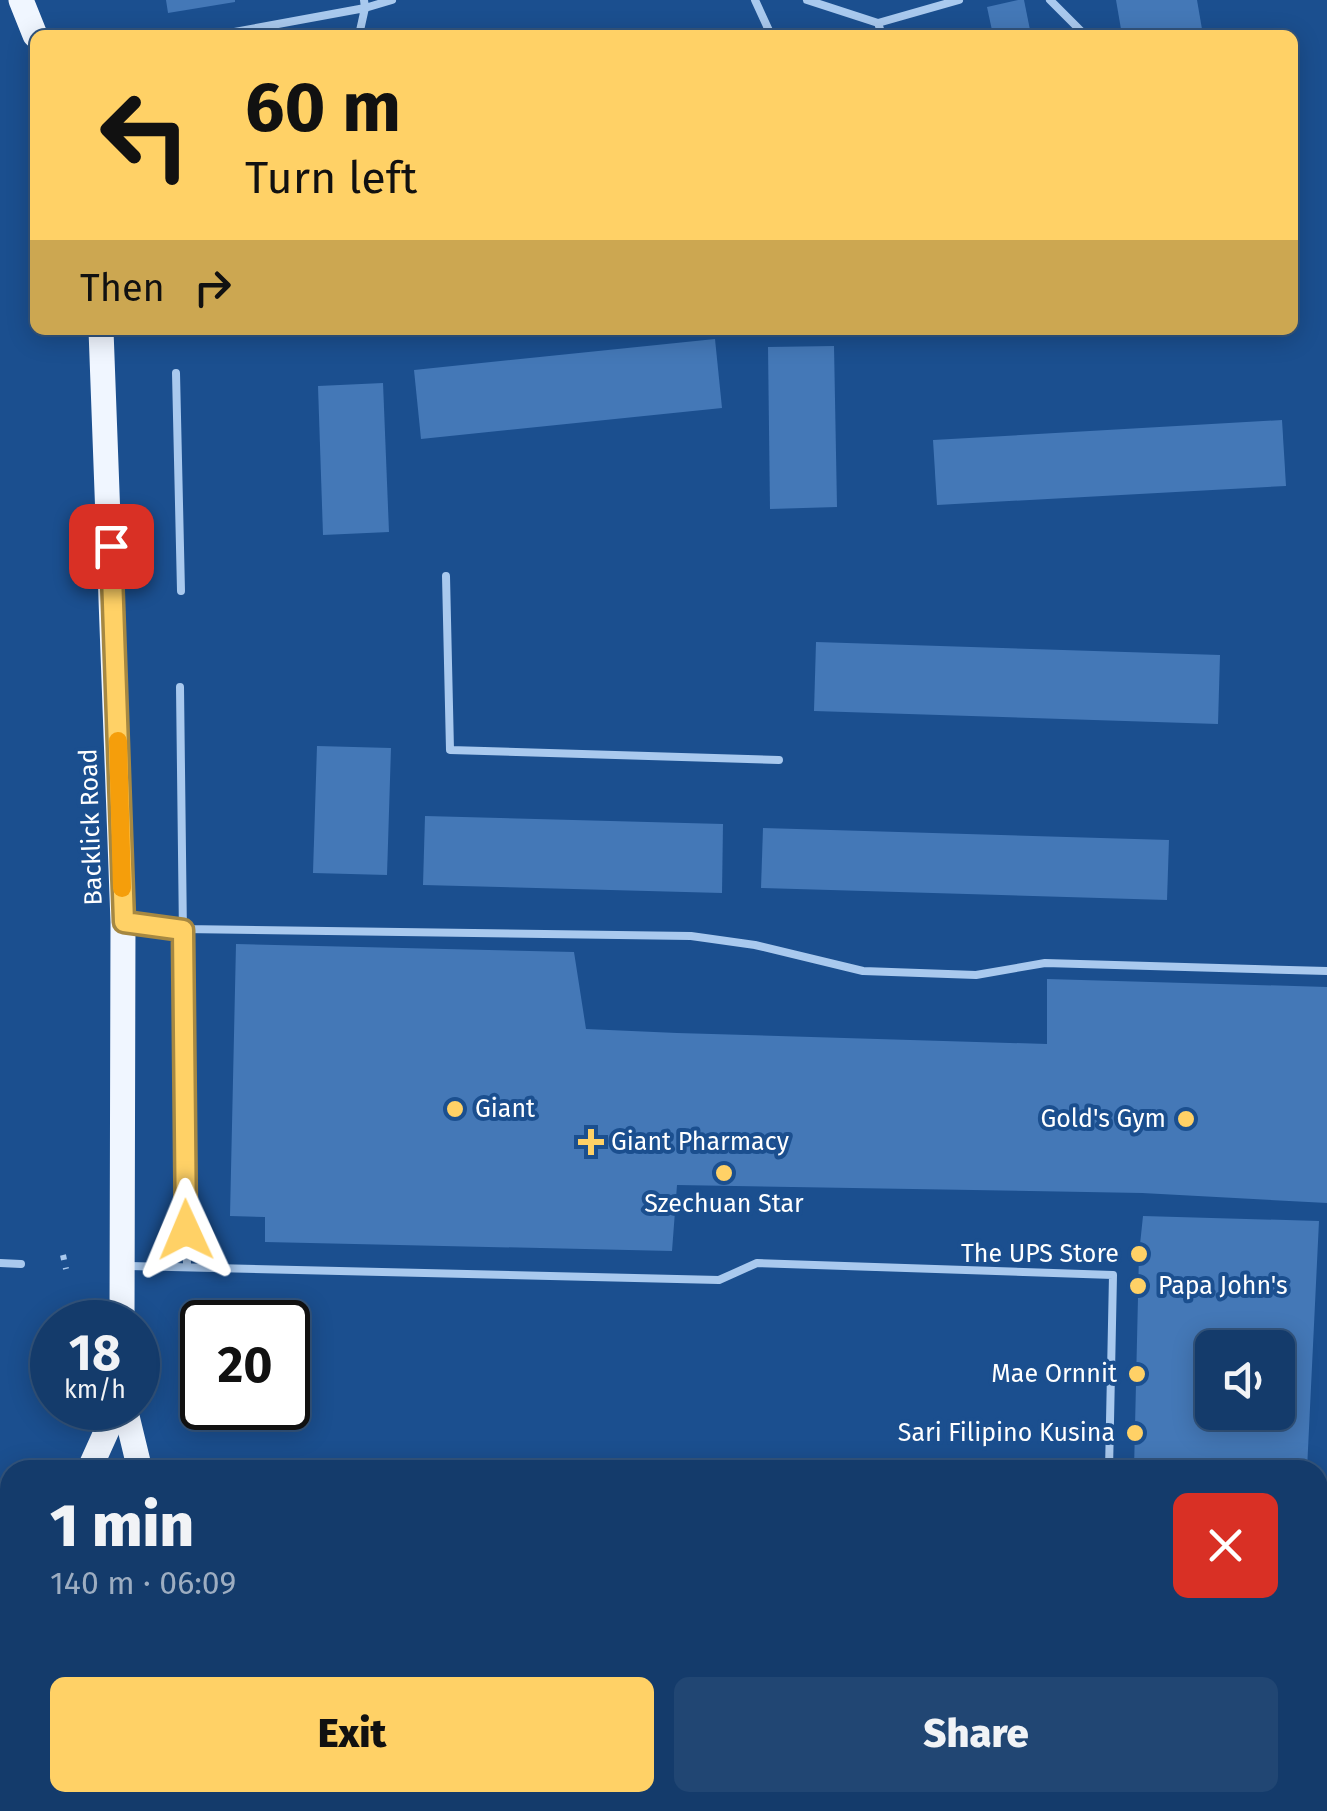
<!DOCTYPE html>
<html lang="en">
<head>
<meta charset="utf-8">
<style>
  :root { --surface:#143b6b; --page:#214673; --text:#f1f3f6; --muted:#9dadc1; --line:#33557e; --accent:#ffd166 }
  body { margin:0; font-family:"Fira Sans",sans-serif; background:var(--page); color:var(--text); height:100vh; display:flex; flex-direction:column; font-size:38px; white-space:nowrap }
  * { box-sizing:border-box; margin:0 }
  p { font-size:32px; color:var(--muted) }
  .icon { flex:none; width:55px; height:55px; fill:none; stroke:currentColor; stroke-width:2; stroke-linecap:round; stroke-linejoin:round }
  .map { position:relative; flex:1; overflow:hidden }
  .panel { position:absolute; left:0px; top:1460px; width:1328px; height:352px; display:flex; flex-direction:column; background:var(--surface); border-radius:30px 30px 0 0; box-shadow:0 5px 25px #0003,0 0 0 2px var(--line) }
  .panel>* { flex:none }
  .banner { position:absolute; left:30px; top:30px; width:1268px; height:305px; border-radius:15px; box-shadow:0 5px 25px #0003,0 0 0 2px var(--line); background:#ffd166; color:#111; overflow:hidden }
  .fabs { position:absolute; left:1195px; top:1330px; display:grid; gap:20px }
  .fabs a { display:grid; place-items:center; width:100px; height:100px; border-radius:15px; background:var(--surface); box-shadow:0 5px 25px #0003,0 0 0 2px var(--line); font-size:50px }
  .speed { position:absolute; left:30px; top:1300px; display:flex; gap:20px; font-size:50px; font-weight:700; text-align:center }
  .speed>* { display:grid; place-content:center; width:130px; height:130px; border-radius:50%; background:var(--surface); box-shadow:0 5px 25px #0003,0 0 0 2px var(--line); line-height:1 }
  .speed small { font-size:25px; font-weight:400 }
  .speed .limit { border:5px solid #111; border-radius:15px; background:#fff; color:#111 }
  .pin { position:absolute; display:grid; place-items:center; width:85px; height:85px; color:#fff; margin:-42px; border-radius:20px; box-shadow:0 5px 15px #0006 }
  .me { position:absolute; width:110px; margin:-55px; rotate:359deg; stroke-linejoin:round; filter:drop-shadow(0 0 8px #0008) }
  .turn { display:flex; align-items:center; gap:35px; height:210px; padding:0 50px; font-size:45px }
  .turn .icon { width:130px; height:130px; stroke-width:2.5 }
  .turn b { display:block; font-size:70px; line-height:85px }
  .then { display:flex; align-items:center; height:95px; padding:0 50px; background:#0003; gap:20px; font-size:38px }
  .round { display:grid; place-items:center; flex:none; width:105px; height:105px; border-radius:15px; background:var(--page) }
  .headline { display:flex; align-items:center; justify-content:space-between; height:170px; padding:0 50px }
  h1 { font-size:60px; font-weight:800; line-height:75px }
  .action { display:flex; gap:20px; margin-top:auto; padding:20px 50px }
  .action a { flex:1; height:115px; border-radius:15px; background:var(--accent); color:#111; font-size:40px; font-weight:800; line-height:115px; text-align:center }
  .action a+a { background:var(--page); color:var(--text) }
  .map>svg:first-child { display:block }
</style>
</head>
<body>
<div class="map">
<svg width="1327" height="1811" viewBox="0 0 1327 1811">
  <rect width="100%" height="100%" fill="#1b4f8f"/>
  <g fill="#4478b7" fill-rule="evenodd">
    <polygon points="166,0 235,0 235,2 168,13"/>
    <polygon points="1018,0 1024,0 1031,35 993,35 987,7"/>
    <polygon points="1116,0 1197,0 1203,35 1122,35"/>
    <polygon points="568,28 569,35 537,35 537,33"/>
    <polygon points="715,339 722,408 421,439 414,370"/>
    <polygon points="834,346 837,507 770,509 768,347"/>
    <polygon points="383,383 389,532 323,535 318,386"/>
    <polygon points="1282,420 1286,486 937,505 933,440"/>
    <polygon points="816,642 1220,655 1218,724 814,711"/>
    <polygon points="317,746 391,748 387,875 313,873"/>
    <polygon points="425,816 723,824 722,893 423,885"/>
    <polygon points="763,828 1169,840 1167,900 761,888"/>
    <polygon points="236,944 574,952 586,1029 677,1033 1047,1044 1047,979 1327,987 1327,1203 1142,1193 677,1185 672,1251 265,1242 265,1217 230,1216"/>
    <path d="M 1143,1216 L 1319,1221 L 1307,1470 L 1134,1470 L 1139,1254 ZM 1212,1348 L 1278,1348 L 1278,1412 L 1212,1412 Z"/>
    <rect x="1318" y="1550" width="9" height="243"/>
  </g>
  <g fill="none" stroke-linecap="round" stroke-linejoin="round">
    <polyline stroke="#a9c9ee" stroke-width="6" stroke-dasharray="5 8" stroke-linecap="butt" points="63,1255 66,1269"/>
    <g stroke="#a9c9ee" stroke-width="8">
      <polyline points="364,0 365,8 392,0"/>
      <polyline points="755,0 771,35"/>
      <polyline points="807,0 878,23 882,35"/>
      <polyline points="1050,0 1085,35"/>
      <polyline points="878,23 959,0"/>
      <polyline points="218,35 365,8 359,35"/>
      <polyline points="176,373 181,591"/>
      <polyline points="446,576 450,750 779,760"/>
      <polyline points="180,687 187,1267"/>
      <polyline points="128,922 183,929 691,936 755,945 863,971 976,975 1045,963 1327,971"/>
      <polyline points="0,1263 21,1264"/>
      <polyline points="129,1266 719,1280 757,1263 1113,1275 1109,1470"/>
      <polyline points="455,1811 455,1802"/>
      <polyline points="526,1811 526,1802"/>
      <polyline points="691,1811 691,1802"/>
      <polyline points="834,1811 834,1802"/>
      <polyline points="1102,1811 1102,1802"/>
    </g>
    <g stroke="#f0f6ff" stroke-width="25">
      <polyline points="21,0 35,35"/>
      <polyline points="101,330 123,922 122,1322"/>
      <polyline points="125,1408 140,1470"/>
      <polyline points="89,1470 117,1408"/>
      <polyline points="85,1802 86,1811"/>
      <polyline points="139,1802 140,1811"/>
    </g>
  </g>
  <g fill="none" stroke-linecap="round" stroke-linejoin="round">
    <g stroke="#a68842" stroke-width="25">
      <polyline id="route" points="111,546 124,922 183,930 186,1230"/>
    </g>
    <use href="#route" stroke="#ffd166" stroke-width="18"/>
    <polyline stroke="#f59e0b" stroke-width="18" points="118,741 122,888"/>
  </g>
  <g fill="#ffd166" stroke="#1b4f8f" stroke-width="4">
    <circle cx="455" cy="1109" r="10"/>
    <circle cx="1186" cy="1119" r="10"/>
    <path d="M586 1127h10v10h10v10h-10v10h-10v-10h-10v-10h10z"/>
    <circle cx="724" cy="1173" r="10"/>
    <circle cx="1139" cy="1254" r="10"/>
    <circle cx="1138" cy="1286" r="10"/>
    <circle cx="1137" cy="1374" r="10"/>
    <circle cx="1135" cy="1433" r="10"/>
  </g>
  <g text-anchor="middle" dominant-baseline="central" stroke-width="8" stroke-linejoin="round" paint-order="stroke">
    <g font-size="25" fill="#fff" stroke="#1b4f8f">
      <text transform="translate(91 827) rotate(-92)">Backlick Road</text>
    </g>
    <g font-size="25" fill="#fff" stroke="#1b4f8f" text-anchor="end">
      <text x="475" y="1109" text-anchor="start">Giant</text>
      <text x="1166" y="1119">Gold's Gym</text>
      <text x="611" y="1142" text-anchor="start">Giant Pharmacy</text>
      <text x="724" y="1204" text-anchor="middle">Szechuan Star</text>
      <text x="1119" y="1254">The UPS Store</text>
      <text x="1158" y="1286" text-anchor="start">Papa John's</text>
      <text x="1117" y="1374">Mae Ornnit</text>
      <text x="1115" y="1433">Sari Filipino Kusina</text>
    </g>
  </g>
</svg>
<div class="fabs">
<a><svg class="icon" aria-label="sound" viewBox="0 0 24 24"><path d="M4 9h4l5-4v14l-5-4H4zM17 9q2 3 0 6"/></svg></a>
</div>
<div class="speed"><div>18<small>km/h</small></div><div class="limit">20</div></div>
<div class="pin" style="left:111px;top:546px;background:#d93025"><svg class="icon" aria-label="arrive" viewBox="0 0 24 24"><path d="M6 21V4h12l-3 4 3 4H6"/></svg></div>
<svg class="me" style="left:186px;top:1230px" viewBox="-20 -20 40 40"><path d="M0-17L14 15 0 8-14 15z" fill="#ffd166" stroke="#fff" stroke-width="4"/></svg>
<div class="banner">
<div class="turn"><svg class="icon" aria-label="left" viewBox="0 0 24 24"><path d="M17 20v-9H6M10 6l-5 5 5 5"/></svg><div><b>60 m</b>Turn left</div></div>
<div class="then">Then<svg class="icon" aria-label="right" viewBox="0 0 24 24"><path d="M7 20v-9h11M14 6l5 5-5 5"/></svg></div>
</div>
<section class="panel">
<div class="headline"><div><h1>1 min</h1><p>140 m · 06:09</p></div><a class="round" style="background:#d93025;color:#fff"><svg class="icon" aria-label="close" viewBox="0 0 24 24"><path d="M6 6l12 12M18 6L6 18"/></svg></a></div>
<div class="action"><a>Exit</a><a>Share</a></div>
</section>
</div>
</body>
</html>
